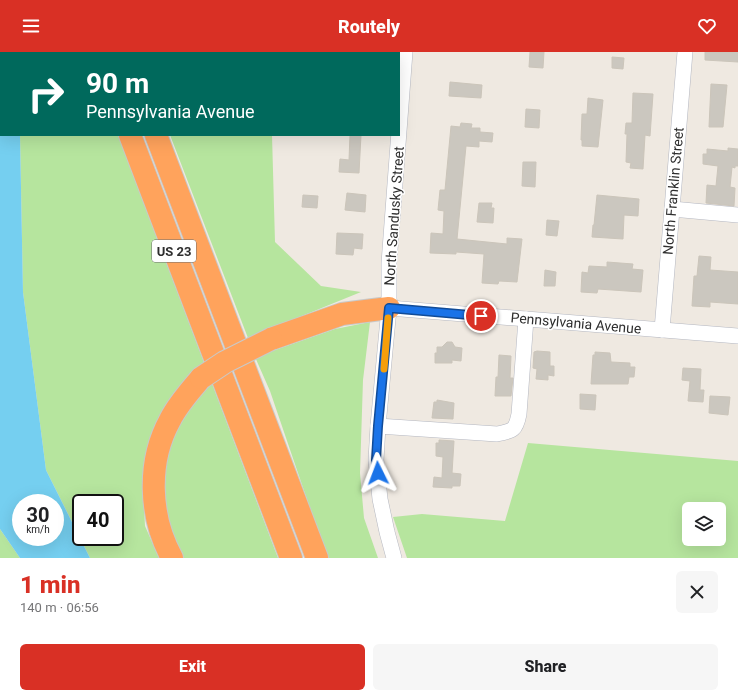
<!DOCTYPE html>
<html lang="en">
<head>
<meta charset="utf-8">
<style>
  :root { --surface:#fff; --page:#f6f6f6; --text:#202124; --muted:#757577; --accent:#d93025 }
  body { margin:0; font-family:Roboto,sans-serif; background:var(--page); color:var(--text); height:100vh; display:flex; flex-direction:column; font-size:15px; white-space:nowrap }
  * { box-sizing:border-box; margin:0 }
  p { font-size:13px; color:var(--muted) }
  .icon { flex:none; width:22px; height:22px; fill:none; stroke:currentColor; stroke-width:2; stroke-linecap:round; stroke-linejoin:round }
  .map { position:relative; height:506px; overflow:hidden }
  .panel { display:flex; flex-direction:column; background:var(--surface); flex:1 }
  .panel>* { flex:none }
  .top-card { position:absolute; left:0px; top:0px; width:400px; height:84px; box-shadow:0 4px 16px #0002; background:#00695c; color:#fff; overflow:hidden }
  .tools { position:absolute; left:682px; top:450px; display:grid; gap:8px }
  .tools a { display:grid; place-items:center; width:44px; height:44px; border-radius:6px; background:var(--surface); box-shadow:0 4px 16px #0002; font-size:20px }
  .speed { position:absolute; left:12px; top:442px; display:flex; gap:8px; font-size:20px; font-weight:700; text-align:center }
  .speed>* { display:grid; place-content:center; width:52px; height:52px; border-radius:50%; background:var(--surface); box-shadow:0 4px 16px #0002; line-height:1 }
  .speed small { font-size:10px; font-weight:400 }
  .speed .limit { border:2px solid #111; border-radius:6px; background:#fff; color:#111 }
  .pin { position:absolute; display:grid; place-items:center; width:34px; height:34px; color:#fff; margin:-17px; border:2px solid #fff; border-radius:50%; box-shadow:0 1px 4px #0007 }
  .me { position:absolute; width:44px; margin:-22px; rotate:357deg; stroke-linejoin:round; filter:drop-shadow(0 0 3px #0008) }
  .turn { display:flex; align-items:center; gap:14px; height:84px; padding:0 20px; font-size:18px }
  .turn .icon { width:52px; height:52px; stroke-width:2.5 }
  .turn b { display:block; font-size:28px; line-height:34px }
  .round { display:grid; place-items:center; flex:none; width:42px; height:42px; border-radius:6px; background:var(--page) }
  .overview { display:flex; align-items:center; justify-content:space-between; height:68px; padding:0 20px }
  h1 { font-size:24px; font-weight:800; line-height:30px; color:var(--accent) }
  .action { display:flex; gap:8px; margin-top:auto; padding:8px 20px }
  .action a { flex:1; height:46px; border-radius:6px; background:var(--accent); color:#fff; font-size:16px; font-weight:800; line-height:46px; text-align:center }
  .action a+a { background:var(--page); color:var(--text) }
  header { display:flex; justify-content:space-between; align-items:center; height:52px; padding:0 20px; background:var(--accent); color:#fff; font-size:18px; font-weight:800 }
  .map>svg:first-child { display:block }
</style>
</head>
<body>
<header><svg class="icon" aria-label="menu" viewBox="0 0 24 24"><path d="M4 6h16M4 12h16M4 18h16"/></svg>Routely<svg class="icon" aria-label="heart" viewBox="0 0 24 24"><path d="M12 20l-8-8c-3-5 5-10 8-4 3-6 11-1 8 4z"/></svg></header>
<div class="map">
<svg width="738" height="506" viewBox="0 0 738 506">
  <rect width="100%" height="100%" fill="#efe9e1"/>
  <g fill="#b6e59e" fill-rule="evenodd">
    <path d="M 20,83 L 118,83 L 278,506 L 180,506 L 146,406 L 143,436 L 145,474 L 159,506 L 90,506 L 46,418 L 23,240 ZM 81,451 L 115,451 L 115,485 L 81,485 Z"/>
    <polygon points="170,83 272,83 275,190 321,234 361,240 248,286"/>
    <polygon points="370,270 363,328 360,421 364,466 378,506 327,506 270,339 255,305 335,277"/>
    <path d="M 528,391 L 738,409 L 738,506 L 407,506 L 393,465 L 422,462 L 505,469 ZM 689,457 L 719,457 L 719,487 L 689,487 Z"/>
    <polygon points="0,477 20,506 0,506"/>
  </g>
  <path fill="#75cff0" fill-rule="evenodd" d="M 0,0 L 15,1 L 1,1 L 1,83 L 20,83 L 23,240 L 46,418 L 90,506 L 20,506 L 0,477 ZM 21,451 L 55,451 L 55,485 L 21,485 Z"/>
  <g fill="#cbc7bf" stroke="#cbc5ba">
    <polygon points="530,0 544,0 543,16 529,15"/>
    <polygon points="705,0 738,0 738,10 705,8"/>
    <polygon points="612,5 624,6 623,17 612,16"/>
    <polygon points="450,30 482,33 481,46 449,44"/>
    <polygon points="711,32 727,33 723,75 709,75"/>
    <polygon points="633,41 653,42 650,84 645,83 643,117 630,116 631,111 626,110 627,82 625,82 626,71 632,71"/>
    <polygon points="588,46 603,48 598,95 582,94 582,88 581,88 582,62 587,62"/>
    <polygon points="526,57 540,58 539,76 525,75"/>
    <polygon points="461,71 472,72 471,76 480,76 480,80 493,81 492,90 479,89 479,95 466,94 457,187 507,192 507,186 522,187 517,230 499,229 498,232 482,231 484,202 456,200 456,202 430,201 431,181 443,182 444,159 438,158 440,138 445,138 451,74 460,75"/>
    <polygon points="350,83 361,83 359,121 339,120 340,107 349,108"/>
    <polygon points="728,96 738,97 738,114 735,114 735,116 732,115 730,135 735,136 734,154 706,151 707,133 716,134 718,114 703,112 703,102 707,102 707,97 728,99"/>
    <polygon points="523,110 536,110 535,135 522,134"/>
    <polygon points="347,141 366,143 365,160 345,158"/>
    <polygon points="303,143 318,144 317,156 302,155"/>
    <polygon points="597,143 639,147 638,164 624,163 623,187 592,185 593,173 594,173"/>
    <polygon points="479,151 492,151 491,156 494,156 493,171 477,170"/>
    <polygon points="547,168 559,169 557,184 546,183"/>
    <polygon points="337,181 363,182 362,197 354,196 353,203 336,202"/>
    <polygon points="699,204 711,205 710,218 738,220 738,252 710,250 710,255 692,254 694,224 697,224"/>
    <polygon points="607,210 633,212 632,217 643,218 641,240 598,237 597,241 581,240 582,220 588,221 589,214 607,215"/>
    <polygon points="545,218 556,220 555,234 544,234"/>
    <polygon points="447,290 452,290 455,295 462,296 461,309 452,308 452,311 435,311 435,301 437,301 437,295 442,295"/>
    <polygon points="537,299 550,300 550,314 554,314 554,324 548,323 548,328 536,327 537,317 533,316 534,300"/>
    <polygon points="595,300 610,301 611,310 630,311 630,315 635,315 634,325 629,325 628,332 591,332 593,303 595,303"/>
    <polygon points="499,303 511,304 510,326 513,326 511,344 495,344 496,325 498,325"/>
    <polygon points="683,316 701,317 700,338 704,338 703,350 688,349 690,329 682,328"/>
    <polygon points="580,342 596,343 595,358 580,357"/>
    <polygon points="710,344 730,345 728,363 709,361"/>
    <polygon points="437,348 454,351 453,367 432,366 434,350 437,350"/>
    <polygon points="439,388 454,389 452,421 461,422 460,434 452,434 452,436 433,435 434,425 442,426 443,405 436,404 436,391 439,391"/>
  </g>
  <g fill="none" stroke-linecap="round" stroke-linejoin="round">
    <g stroke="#b4b7c1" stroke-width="16">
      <g id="minor">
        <polyline points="672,157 738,163"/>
        <polyline points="389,256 738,284"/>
        <polyline points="662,278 685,0"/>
        <path d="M 378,374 L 497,382 C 513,379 516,378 519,362 L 526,267"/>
        <polyline points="394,506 387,480 380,447 376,408 378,374 389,256 389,211 405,0"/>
      </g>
    </g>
    <g stroke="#c9c9c9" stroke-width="24">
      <g id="highway">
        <polyline points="98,0 98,1"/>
        <polyline points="125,0 125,1"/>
        <polyline points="130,83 291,506"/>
        <polyline points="156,83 317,506"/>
        <polyline points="271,287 342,262 389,256"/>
        <path d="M 172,506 C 149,464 147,410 170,368 C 178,352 190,339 201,326"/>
      </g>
    </g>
    <use href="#minor" stroke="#fff" stroke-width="15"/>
    <use href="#highway" stroke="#ffa35c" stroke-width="22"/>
    <g stroke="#c9c9c9" stroke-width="24" stroke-linecap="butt">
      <polyline id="highway-bridge" points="201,326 225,310 271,287"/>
    </g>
    <use href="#highway-bridge" stroke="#ffa35c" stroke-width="22"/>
  </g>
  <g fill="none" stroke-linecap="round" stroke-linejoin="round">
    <g stroke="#114b97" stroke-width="10">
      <polyline id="route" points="378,421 376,408 378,374 389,256 481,264"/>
    </g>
    <use href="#route" stroke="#1a73e8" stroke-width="7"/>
    <polyline stroke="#f59e0b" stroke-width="7" points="384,317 388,266"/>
  </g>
  <g text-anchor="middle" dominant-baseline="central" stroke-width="3" stroke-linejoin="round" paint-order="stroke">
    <rect fill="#fff" stroke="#6d6d6d" stroke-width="1" x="152" y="188" width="44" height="22" rx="3"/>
    <g font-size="13" font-weight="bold" fill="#2e2e2e">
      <text x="174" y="199">US 23</text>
    </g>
    <g font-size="14" fill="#2e2e2e" stroke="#fff">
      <text transform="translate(673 139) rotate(-85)">North Franklin Street</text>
      <text transform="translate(394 164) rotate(-86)">North Sandusky Street</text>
      <text transform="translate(576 271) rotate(5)">Pennsylvania Avenue</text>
    </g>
  </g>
</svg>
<div class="tools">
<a><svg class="icon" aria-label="layers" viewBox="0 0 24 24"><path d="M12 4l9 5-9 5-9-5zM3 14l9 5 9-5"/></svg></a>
</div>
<div class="speed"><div>30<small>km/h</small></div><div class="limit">40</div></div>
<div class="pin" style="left:481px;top:264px;background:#d93025"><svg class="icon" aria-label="arrive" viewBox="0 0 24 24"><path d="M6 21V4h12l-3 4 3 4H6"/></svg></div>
<svg class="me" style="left:378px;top:421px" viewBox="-20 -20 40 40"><path d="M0-17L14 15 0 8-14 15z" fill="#1a73e8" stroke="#fff" stroke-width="4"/></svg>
<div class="top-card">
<div class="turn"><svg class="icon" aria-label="right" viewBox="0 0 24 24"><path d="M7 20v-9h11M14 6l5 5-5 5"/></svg><div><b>90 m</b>Pennsylvania Avenue</div></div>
</div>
</div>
<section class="panel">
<div class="overview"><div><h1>1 min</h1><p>140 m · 06:56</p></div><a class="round"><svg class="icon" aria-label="close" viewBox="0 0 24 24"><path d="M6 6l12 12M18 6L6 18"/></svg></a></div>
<div class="action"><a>Exit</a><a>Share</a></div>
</section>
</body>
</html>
